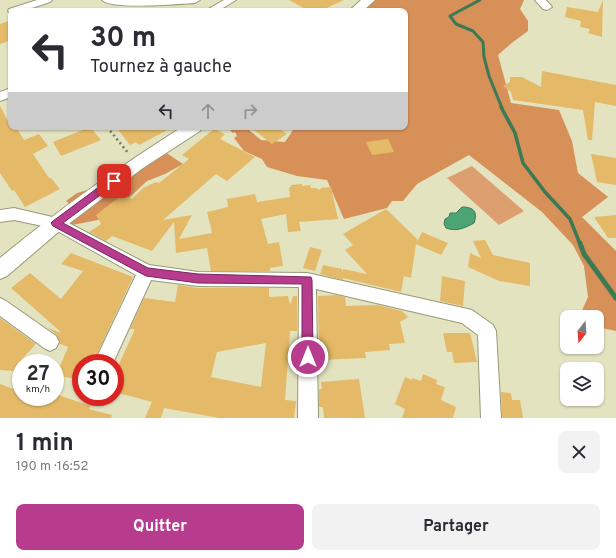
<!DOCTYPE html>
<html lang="fr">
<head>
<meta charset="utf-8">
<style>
  :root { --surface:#fff; --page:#f2f2f3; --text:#2b2b33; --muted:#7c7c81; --accent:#b73c8e }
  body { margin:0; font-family:Overpass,sans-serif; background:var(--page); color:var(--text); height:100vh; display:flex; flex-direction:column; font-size:15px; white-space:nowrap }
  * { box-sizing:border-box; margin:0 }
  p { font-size:13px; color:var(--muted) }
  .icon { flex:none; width:22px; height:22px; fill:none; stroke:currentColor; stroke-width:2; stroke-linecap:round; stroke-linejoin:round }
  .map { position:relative; height:418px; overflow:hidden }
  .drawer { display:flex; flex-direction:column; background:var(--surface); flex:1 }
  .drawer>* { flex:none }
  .guide { position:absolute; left:8px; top:8px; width:400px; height:122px; border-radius:8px; box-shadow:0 1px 3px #0004; background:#fff; color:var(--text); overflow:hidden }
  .needle { width:26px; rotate:197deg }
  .fabs { position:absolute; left:560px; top:310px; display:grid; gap:8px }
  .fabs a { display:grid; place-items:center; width:44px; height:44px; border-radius:8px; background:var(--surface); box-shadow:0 1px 3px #0004; font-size:20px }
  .speed { position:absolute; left:12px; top:354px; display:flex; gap:8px; font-size:20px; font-weight:700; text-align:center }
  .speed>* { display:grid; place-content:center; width:52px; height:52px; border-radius:50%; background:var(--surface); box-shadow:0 1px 3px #0004; line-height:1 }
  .speed small { font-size:10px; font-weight:400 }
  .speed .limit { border:6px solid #d22; background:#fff; color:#111 }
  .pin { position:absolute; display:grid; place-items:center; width:34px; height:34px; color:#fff; margin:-17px; border-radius:8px; box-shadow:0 2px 6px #0006 }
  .me { position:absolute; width:44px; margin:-22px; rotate:0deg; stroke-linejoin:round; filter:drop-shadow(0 0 3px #0008) }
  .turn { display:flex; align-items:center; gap:14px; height:84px; padding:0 16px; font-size:18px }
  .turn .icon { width:52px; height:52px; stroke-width:2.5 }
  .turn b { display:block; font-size:28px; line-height:34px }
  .lanes { display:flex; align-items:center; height:38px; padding:0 16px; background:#0003; justify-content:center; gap:20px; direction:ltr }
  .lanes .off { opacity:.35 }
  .round { display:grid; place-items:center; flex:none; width:42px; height:42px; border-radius:8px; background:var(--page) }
  .overview { display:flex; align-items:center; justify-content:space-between; height:68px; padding:0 16px }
  h1 { font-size:24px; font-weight:700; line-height:30px }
  .cta { display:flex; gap:8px; margin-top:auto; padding:8px 16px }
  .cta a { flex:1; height:46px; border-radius:8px; background:var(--accent); color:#fff; font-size:16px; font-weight:700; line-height:46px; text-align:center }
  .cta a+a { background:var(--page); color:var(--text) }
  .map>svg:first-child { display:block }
</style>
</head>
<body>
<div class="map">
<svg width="616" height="418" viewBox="0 0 616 418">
  <rect width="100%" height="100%" fill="#e3e3c0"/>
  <polygon fill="#dd9f6f" points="472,166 524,211 499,225 447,178"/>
  <g fill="#d69058">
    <polygon points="375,0 524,0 520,9 528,21 528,31 513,42 498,55 511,103 559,110 572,141 578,173 608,197 582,217 616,251 616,331 597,327 597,317 579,317 588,297 584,266 573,245 542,212 469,155 417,184 403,201 392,201 387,208 344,219 327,180 297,176 267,167 262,159 244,151 234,138 237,136 235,132 233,133 226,127 249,127 251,129 249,130 261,140 285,142 295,127 405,127 405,11 367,11 364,8"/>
    <polygon points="165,152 183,164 165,174 147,181 116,210 103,219 67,226 72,206 66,201 77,193 95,188"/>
  </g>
  <path fill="#4ca475" stroke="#3c7a55" d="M 462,207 C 474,207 478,212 474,223 C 465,228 456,232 446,228 L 444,224 L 445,219 L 449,217 L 450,213 L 456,213 Z"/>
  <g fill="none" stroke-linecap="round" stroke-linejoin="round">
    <polyline stroke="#3c7a55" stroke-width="3" points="480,0 450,16 456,24 473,31 483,42 484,57 489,76 502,108"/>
    <polyline stroke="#3c7a55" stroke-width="3.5" points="501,107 515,133 523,163 545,192 570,219 580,244"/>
    <polyline stroke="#3c7a55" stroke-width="5" points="580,243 584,254 616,298"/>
  </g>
  <g fill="#e4ba68" fill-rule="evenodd">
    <polygon points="289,0 344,0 320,11 309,11"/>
    <polygon points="603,0 602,37 588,33 590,29 580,27 581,21 565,17 567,7 598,12"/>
    <polygon points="11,20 11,40 0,44 0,24"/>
    <polygon points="542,71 616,85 616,106 595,102 592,140 588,140 583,110 513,100 511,92 503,86 510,82 510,77 522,77 541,87"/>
    <polygon points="0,106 11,127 16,127 24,140 39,134 48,146 33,154 49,178 51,178 60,189 25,207 14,190 12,191 0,173"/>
    <polygon points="90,127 101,140 61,156 53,142"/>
    <polygon points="116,127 173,127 139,145 136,142 130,145"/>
    <polygon points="250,127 277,127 287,134 272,144"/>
    <polygon points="214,129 225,134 220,139 255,157 227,181 216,174 163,220 192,215 179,239 212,233 207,212 228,207 227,199 255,194 257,202 290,197 289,187 291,187 291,185 302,184 302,186 310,185 311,188 315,188 320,190 321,188 331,187 338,219 299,222 301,231 288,232 286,214 261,219 268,244 279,242 283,266 270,268 270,271 211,271 207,248 176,253 174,222 152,251 112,236 106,241 89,232 101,224 96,215 123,194 132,199 143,188 156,182 159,183 189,159 182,155"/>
    <polygon points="388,139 394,152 372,155 366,142"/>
    <polygon points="591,154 616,158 616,185 597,182"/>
    <polygon points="386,209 417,239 417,242 422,232 448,243 441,255 416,244 411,278 404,276 401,292 343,278 343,280 320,274 323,265 342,269 342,273 343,269 367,274 345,250 353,245 343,234"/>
    <polygon points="616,215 616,238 608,238 594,217"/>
    <polygon points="485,240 493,255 530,263 530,286 499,281 468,267 470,253 481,258 473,241"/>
    <polygon points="310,247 322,250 315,271 303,268"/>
    <polygon points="71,253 133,277 97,354 94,353 91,363 81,363 81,379 56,376 68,347 60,344 57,335 48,328 62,333 11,288 30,273 61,299 83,271 61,264"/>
    <polygon points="442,276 465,281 463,306 440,301"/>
    <path d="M 178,285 L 198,288 L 269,288 L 269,297 L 288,296 L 290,305 L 293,296 L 297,296 L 297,331 L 290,331 L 285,400 L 296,401 L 294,418 L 219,418 L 164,408 L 161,418 L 145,418 L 152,402 L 115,392 L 115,373 L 135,329 L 130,329 L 144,298 L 175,302 ZM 266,343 L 261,387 L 211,377 L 217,352 Z"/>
    <polygon points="336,295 345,297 346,306 378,305 402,311 408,317 400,322 405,343 389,344 390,350 365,352 366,358 319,360 318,296"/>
    <polygon points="0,318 36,344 21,360 23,362 14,371 0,370"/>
    <polygon points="443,333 470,333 477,362 454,363 452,352 447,352"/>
    <polygon points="423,374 437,380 436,384 445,387 441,400 456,407 453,418 402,418 405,409 395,404 405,377 412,380 412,378 421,381"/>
    <polygon points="359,379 365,418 324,418 323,407 319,407 319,389 322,389 321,382"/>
    <polygon points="0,384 21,392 21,399 40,405 45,397 55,397 55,394 91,406 89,409 112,415 111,418 0,418"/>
    <polygon points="501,392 511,393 512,400 520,400 523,418 502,418"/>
  </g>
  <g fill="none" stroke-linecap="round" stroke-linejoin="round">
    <g stroke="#999979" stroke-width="2">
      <g id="minor">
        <polygon points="37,0 52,0 50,2 23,11 11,11 11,14 8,11 9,9"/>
        <path d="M 102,0 L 200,0 L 195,3 C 179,4 111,10 102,0 Z"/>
        <polygon points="224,0 236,0 218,11 205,11"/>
        <polygon points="535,0 546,0 552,7 547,10 543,9"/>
        <polygon points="11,88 11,97 0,101 0,92"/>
        <polygon points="14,208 61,219 149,265 198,272 307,273 472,310 493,325 496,331 501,418 481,418 478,335 462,323 316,289 318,418 298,418 299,287 198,286 151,280 113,363 94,363 136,275 52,228 14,220 0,222 0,210"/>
        <polygon points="0,298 6,301 56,336 59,342 56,348 50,351 44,348 0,316"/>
      </g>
    </g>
    <g stroke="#999979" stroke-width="2">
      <g id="major">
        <polygon points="361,0 375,0 363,11 349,11"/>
        <path d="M 182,127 L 202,127 L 200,131 L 143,168 L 63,228 L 7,276 L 0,279 L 0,258 C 58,210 119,167 182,127 Z"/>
      </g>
    </g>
    <polyline stroke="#76765f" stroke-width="2.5" stroke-dasharray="2 3" stroke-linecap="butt" points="107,127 129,154"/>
    <use href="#minor" fill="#fff" fill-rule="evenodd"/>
    <use href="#major" fill="#fff" fill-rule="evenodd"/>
  </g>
  <polygon fill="#b73c8e" stroke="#77275c" points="111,178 117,178 119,181 63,223 148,268 198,274 311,277 312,280 313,357 312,361 308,362 304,361 302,357 302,284 198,283 146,276 53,226 51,223 53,221"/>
</svg>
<div class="fabs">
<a><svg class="needle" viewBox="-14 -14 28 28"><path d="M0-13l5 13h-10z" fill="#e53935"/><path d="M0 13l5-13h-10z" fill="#7c7c81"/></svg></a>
<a><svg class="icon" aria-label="layers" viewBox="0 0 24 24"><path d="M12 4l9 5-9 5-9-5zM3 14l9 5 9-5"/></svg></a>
</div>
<div class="speed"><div>27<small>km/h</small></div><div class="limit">30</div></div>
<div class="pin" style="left:114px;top:181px;background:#d93025"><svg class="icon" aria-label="arrive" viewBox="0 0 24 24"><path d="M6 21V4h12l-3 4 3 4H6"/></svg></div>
<svg class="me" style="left:308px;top:357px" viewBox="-20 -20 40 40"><circle r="17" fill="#b73c8e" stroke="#fff" stroke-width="3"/><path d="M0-11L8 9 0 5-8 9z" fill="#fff"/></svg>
<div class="guide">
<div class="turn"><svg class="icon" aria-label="left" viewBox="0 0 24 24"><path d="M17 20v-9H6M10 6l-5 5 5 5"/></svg><div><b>30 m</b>Tournez à gauche</div></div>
<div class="lanes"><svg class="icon" aria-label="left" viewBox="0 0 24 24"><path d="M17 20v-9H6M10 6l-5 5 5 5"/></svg><svg class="icon off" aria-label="ahead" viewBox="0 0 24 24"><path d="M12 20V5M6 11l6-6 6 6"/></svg><svg class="icon off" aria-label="right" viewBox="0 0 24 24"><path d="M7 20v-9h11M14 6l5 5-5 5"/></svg></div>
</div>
</div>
<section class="drawer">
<div class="overview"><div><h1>1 min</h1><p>190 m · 16:52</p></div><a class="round"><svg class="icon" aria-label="close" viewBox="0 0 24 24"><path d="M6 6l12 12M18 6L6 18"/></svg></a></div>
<div class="cta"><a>Quitter</a><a>Partager</a></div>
</section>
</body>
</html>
